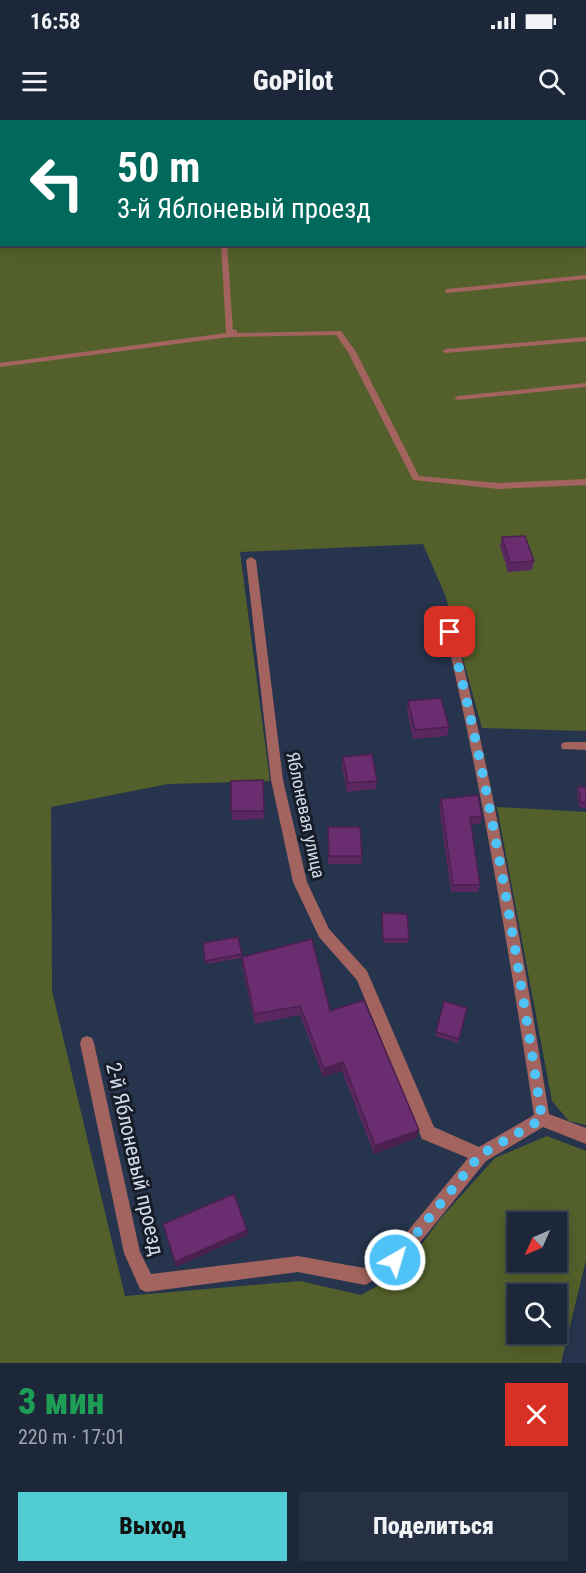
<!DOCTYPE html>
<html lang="ru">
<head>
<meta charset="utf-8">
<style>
  :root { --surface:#1c283a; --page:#253042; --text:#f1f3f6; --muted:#a0a6af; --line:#3a4454; --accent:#51ccd2 }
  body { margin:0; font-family:"Roboto Condensed",sans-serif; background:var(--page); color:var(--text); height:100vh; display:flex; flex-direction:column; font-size:22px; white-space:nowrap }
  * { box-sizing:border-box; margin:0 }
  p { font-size:20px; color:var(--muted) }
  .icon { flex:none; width:33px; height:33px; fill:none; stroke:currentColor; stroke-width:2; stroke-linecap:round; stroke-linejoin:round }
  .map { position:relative; height:1243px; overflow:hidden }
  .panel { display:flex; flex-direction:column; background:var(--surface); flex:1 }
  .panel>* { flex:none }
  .top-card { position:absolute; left:0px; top:0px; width:586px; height:126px; box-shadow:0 3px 15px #0003,0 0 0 2px var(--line); background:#00695c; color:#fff; overflow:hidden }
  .needle { width:39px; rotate:225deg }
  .buttons { position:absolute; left:507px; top:1092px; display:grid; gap:12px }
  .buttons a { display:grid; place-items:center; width:60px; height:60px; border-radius:0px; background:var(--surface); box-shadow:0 3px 15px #0003,0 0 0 2px var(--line); font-size:30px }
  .pin { position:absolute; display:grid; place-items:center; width:51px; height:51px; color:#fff; margin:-26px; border-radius:12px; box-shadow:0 3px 9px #0006 }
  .me { position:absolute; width:66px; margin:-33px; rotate:38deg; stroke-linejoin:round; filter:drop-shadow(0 0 4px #0008) }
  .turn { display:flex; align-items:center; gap:21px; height:126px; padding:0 18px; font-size:27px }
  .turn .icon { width:78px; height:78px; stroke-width:2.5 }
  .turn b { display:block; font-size:42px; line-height:51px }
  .round { display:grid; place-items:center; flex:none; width:63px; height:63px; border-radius:0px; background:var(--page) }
  .headline { display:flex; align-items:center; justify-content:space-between; height:102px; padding:0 18px }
  h1 { font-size:36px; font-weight:800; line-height:45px; color:#1e9e55 }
  .primary-button { display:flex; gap:12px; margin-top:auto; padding:12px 18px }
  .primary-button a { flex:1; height:69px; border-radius:0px; background:var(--accent); color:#111; font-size:24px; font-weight:800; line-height:69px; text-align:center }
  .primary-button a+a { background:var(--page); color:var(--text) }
  .status { display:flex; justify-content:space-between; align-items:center; height:42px; padding:0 30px; background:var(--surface); direction:ltr }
  .status svg { height:16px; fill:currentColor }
  header { display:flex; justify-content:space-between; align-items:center; height:78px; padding:0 18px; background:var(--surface); font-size:27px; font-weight:800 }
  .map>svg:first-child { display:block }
</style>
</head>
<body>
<div class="status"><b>16:58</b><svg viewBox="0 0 49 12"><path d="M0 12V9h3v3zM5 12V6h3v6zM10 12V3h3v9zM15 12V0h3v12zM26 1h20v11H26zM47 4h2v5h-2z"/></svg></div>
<header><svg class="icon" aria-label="menu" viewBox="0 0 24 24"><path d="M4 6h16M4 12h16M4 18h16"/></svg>GoPilot<svg class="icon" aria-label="search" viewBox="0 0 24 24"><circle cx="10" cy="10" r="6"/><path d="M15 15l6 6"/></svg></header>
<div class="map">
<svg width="586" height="1243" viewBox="0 0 586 1243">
  <rect width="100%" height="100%" fill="#26354d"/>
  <g fill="#54602b" fill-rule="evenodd">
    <path d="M 0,0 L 556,1 L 2,2 L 2,124 L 585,124 L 586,15 L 586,611 L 482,608 L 446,477 L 423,424 L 240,432 L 270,661 L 168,664 L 51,687 L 52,871 L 125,1176 L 300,1161 L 361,1175 L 401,1153 L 441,1098 L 495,1038 L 547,1016 L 586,1031 L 586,1140 L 561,1243 L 0,1243 ZM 518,1102 L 556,1102 L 556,1142 L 518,1142 ZM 518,1174 L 556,1174 L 556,1214 L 518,1214 Z"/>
    <polygon points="497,687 586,692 586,1005 569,1001 552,981"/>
  </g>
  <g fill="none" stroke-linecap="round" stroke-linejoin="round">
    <g fill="#a3635e" fill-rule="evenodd">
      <rect x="585" y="60" width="1" height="5"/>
      <rect x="585" y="77" width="1" height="4"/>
      <polygon points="221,124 227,124 233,210 237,210 237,213 341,211 356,232 419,356 499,363 586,359 586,365 499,369 413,360 348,232 336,215 230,217 0,247 0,243 226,213"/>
      <polygon points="586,155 586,159 447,173 444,171 447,169"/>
      <polygon points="586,217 586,221 446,233 442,231 446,229"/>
      <polygon points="586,263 586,267 458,280 454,278 458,276"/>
      <polygon points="566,622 586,622 586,630 562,629 561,626 562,623"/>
    </g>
    <path fill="#a3635e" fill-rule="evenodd" d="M 251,437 L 256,440 L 283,660 L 307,762 L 329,809 L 367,851 L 434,1007 L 479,1027 L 534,995 C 509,833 483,671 445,511 L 450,507 L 455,511 C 495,670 523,832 549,994 L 586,1008 L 586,1024 L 543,1007 L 486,1041 L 401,1146 L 365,1165 L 298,1152 L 146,1172 L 140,1169 L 124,1133 L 80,923 L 82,918 L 87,916 L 92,918 L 94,923 L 140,1132 L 151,1154 L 298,1136 L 364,1148 L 389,1134 L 468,1038 L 422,1019 L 357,860 L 319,817 L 293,762 L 271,660 L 246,440 Z"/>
  </g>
  <g fill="#5b2760">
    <polygon points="502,417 534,441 532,450 508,452 500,426"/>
    <polygon points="408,581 449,607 447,616 413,619 407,590"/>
    <polygon points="343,637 377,661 376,669 347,672 342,646"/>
    <polygon points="263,660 264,699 232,700 231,691"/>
    <polygon points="578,667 586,667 586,688 579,687 577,671"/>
    <polygon points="441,679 482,697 480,704 471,704 480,765 478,772 451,772 439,686"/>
    <polygon points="328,707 362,736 361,744 328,744"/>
    <polygon points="382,793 409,819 408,823 383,823"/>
    <polygon points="238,817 242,837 330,891 416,1018 374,1034 342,951 323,957 300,895 255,904 242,846 242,838 206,844 203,823"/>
    <polygon points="444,881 467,888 458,923 435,916"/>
  </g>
  <g fill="#4a204e">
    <polygon points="343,942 342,951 323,957 324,949"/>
    <polygon points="419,1010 416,1018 374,1034 375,1026"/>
    <polygon points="247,1110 248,1115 176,1147 175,1142"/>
  </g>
  <g fill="#6a2d70" stroke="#4a204e" stroke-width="1.5">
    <polygon points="525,416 534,441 510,443 502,417"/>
    <polygon points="441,578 449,607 415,610 408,581"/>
    <polygon points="372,634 377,661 348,663 343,637"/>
    <polygon points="263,660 264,691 231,691 231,661"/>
    <polygon points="578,667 586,667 586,683 581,683"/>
    <polygon points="478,675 482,697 470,697 480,765 453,765 441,679"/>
    <polygon points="328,707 360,707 362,736 329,736"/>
    <polygon points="382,793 407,794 409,819 383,819"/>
    <polygon points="238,817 242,834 205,841 203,823"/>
    <polygon points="312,819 330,891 364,880 419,1010 375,1026 343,942 324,949 300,886 254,894 242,837"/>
    <polygon points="444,881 467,888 459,919 436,912"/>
    <polygon points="234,1074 247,1110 175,1142 163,1104"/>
  </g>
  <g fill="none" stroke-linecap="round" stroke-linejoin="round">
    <path stroke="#4fc3f7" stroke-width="10" stroke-dasharray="0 18" d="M 395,1140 L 480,1035 L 542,999 C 517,836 491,672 450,512"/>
  </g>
  <g text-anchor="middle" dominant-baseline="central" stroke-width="6" stroke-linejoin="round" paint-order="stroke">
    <g font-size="18" fill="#d1dbea" stroke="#161d27">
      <text transform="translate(306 695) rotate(78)">Яблоневая улица</text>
    </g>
    <g font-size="21" fill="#d1dbea" stroke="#161d27">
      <text transform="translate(135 1039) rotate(77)">2-й Яблоневый проезд</text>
    </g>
  </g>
</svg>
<div class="buttons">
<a><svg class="needle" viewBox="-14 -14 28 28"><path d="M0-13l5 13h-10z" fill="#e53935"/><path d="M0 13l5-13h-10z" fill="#a0a6af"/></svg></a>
<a><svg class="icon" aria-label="search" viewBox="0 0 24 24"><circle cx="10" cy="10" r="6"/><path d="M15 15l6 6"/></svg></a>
</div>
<div class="pin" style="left:450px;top:512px;background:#d93025"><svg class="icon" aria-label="arrive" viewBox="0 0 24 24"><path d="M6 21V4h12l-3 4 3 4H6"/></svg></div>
<svg class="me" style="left:395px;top:1140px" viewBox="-20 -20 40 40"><circle r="17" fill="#4fc3f7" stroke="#fff" stroke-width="3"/><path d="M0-11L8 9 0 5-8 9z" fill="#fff"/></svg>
<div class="top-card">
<div class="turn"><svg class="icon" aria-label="left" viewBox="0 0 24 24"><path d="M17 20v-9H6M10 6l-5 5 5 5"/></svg><div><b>50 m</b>3-й Яблоневый проезд</div></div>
</div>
</div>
<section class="panel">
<div class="headline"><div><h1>3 мин</h1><p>220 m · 17:01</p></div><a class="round" style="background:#d93025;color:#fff"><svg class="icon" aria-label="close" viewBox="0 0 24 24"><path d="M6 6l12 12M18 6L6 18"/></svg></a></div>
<div class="primary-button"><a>Выход</a><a>Поделиться</a></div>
</section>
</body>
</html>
